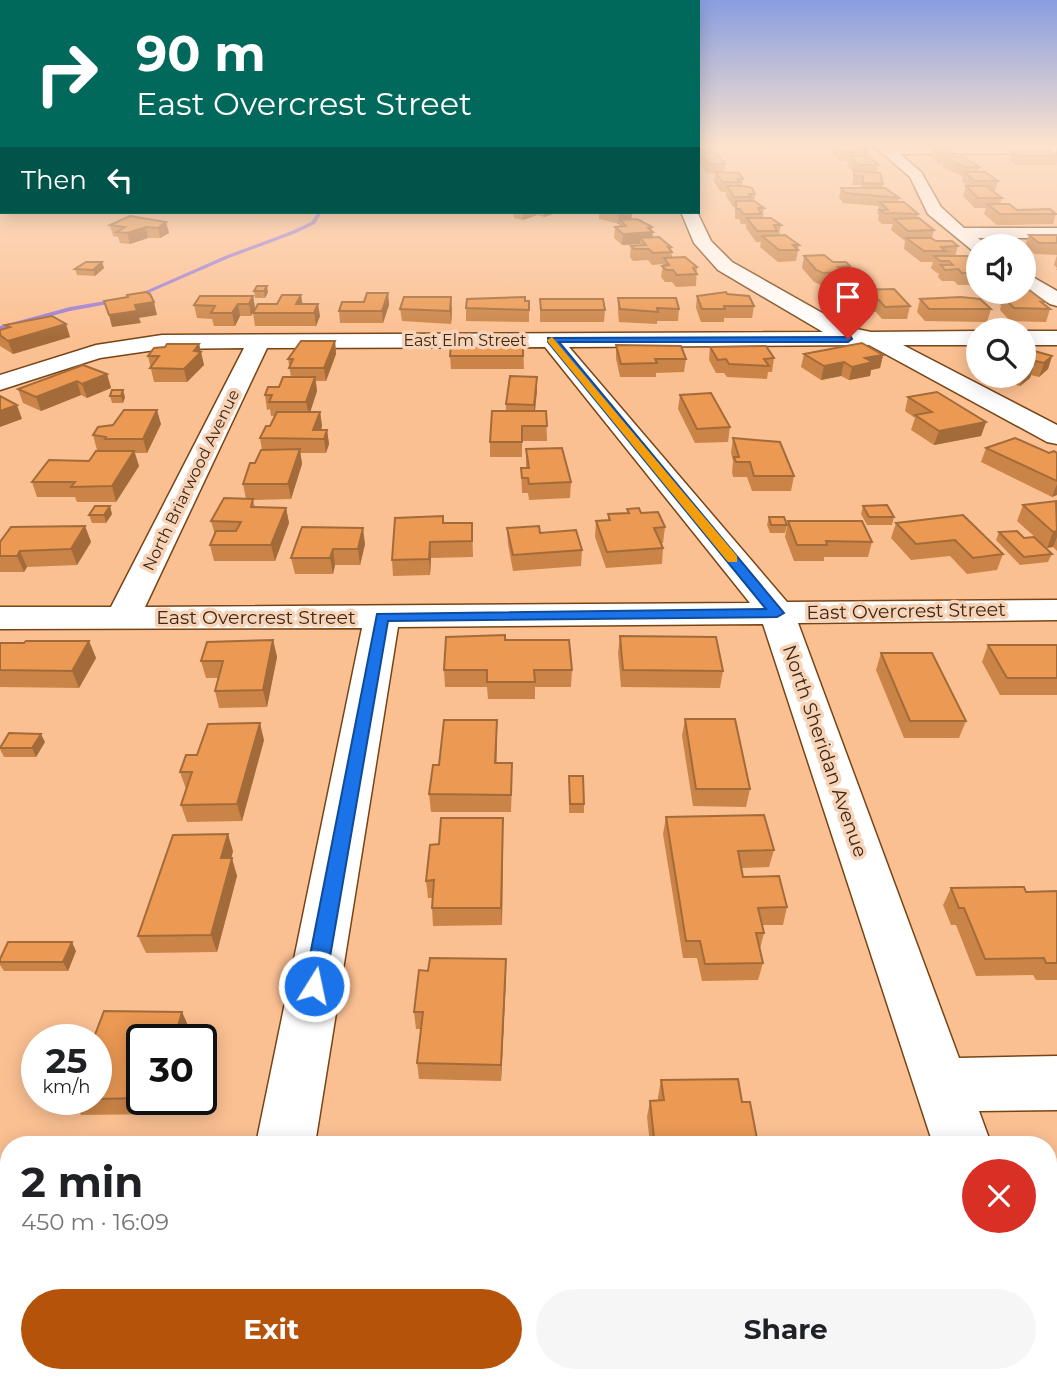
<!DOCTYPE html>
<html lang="en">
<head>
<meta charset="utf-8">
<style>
  :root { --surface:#fff; --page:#f6f6f6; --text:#202124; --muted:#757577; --accent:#b45309 }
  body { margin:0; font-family:Montserrat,sans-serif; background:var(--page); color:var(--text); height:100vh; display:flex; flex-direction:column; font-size:26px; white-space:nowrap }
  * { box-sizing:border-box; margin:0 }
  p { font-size:23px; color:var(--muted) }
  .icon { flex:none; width:38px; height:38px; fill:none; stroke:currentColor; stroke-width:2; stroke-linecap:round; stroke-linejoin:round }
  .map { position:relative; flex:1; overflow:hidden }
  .drawer { position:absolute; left:0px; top:1136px; width:1057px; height:247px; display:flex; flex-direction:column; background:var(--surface); border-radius:28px 28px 0 0; box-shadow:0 4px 18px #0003 }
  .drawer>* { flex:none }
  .banner { position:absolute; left:0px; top:0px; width:700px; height:214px; box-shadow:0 4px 18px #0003; background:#00695c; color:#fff; overflow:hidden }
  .controls { position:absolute; left:966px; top:234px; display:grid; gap:14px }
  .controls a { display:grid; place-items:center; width:70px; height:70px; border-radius:50%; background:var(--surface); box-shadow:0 4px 18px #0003; font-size:35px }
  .speed { position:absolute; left:21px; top:1024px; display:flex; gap:14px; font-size:35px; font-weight:700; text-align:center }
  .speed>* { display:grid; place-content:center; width:91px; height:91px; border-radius:50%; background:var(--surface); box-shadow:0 4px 18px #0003; line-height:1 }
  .speed small { font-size:18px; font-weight:400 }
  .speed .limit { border:4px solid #111; border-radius:10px; background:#fff; color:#111 }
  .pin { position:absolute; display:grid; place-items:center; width:60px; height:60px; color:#fff; margin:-72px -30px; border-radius:50% 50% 50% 0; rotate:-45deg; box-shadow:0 0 7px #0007 }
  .pin .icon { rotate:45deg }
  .me { position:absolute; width:77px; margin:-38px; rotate:10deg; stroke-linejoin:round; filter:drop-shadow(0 0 5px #0008) }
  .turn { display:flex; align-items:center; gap:24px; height:147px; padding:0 21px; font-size:32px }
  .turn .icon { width:91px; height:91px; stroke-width:2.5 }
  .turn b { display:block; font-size:49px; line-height:60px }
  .then { display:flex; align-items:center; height:66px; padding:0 21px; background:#0003; gap:14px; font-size:26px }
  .round { display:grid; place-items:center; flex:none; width:74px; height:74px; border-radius:37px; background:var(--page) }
  .head { display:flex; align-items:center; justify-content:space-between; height:119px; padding:0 21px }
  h1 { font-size:42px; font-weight:700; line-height:52px }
  .primary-button { display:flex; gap:14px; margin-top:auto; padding:14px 21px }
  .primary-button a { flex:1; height:80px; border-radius:42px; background:var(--accent); color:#fff; font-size:28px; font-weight:700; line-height:80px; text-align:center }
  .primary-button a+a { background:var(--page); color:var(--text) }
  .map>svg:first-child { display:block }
</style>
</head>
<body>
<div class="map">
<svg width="1057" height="1382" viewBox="0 0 1057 1382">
  <rect width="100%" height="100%" fill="#fbc092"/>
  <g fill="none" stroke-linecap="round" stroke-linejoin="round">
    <g fill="#9c7dd4" fill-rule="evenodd">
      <polygon points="318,212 322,212 315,224 296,233 229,258 137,298 132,297 225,256 292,231 311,222"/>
      <polygon points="117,299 120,301 119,302 70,311 0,330 0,326 70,307"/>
    </g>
    <g stroke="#774415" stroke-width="3">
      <g id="minor">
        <polygon points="872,144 1057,145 1056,153 900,154 921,172 941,207 964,228 1057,228 1057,238 978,238 988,247 978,247 978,252 973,251 928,214 910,177"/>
        <rect x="0" y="196" width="2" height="10"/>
        <path d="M 681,212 L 697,212 L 711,241 L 732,262 L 847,327 L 871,332 L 978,331 L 978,345 L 903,345 L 1057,425 L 1057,444 L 1047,442 L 869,345 L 569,347 L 787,602 L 1057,600 L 1057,620 L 798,623 L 959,1058 L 1057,1056 L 1057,1110 L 979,1111 L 991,1144 L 933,1144 L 763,624 L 398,627 L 315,1144 L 256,1144 L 362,628 L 0,629 L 0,607 L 111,607 L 244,348 L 162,349 L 100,358 L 0,390 L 0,375 L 96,345 L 162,335 L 823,332 L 718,270 L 694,243 ZM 545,347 L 750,603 L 145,607 L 267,348 Z"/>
        <polygon points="1024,272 1057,291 1057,306 1050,304 1024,287"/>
        <rect x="1024" y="331" width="33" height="14"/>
        <polygon points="1048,1343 1057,1347 1057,1382 1006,1382 1003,1374 1048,1374"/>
        <polygon points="209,1374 279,1374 277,1382 207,1382"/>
      </g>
    </g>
    <use href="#minor" fill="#fff" fill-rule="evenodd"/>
  </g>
  <g fill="#ca8447">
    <rect x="0" y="144" width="2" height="12"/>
    <polygon points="698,144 712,144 711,153 725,164 724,172 743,179 742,186 755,194 754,201 764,208 763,218 781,225 779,235 799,245 796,261 778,262 760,247 761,242 756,242 746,228 746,224 741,224 739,219 735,219 735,207 733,207 726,196 726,192 721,192 714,182 715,173 708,173 698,163"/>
    <polygon points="829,144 859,144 868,152 867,156 878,165 877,172 883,184 882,188 899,198 898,202 918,214 917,218 934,230 932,238 936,241 958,246 955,256 978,264 978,285 958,285 954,281 942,281 938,277 939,273 937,273 931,268 933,262 921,262 904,249 905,241 891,230 893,224 882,224 878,220 879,215 877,213 879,206 843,203 839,198 841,188 861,188 861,185 852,185 854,172 847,166 848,161 840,161 833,154 835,147"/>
    <polygon points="932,147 956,154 956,157 979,167 978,172 998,181 995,191 993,191 1002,198 1000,204 1017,210 1056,214 1053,224 997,225 984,214 986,208 975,208 963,196 966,186 967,186 962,181 963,177 942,167 943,164 939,164 930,156"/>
    <polygon points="1012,151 1057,155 1057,162 1056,165 1016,165 1009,160"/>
    <polygon points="512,212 553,212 553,214 544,217 537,215 523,220 514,218 514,215 512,214"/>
    <polygon points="599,212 632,212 631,219 651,231 652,237 671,247 672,258 697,267 696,286 676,287 672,282 665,282 661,277 663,264 652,265 648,260 633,261 630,257 631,246 640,245 640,244 622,245 614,238 615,227 619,227 619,224 599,219"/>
    <polygon points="166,222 169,233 160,238 148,238 130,244 120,243 118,237 113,236 110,225"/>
    <polygon points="1029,235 1057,235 1057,255 1035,254 1025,246"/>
    <polygon points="1057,255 1057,270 1056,270 1057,268 1054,265"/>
    <polygon points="804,256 833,262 846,262 848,278 842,278 841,284 821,285 814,282 802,268"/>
    <polygon points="102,262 104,268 95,276 77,275 75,269"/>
    <polygon points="257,286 268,292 265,298 255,298 254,291"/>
    <polygon points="855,290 910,306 907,319 882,319 876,312 861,313 852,302"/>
    <polygon points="996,292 1024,292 1045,302 1044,305 1050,309 1046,322 1010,321 1000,310 1001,305 994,298"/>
    <polygon points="388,293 389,305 383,323 340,323 339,311"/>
    <polygon points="727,294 754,306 752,318 724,318 724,322 701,322 696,308 697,296"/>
    <polygon points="253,296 255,308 302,304 320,316 316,326 255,326 253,313 251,316 240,316 235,326 214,326 212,319 197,318 194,305"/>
    <polygon points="618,298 679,309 678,321 657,321 657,324 619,322 618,311"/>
    <polygon points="540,299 605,310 604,322 540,322"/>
    <polygon points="920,299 991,309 987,322 925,321 917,312"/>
    <polygon points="525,301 529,301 529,322 466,321 466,308"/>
    <polygon points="400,309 452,310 451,324 402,321"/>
    <polygon points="66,324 70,337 13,354 0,346 0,330 7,328 5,325"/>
    <polygon points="335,341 336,354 326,381 316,381 317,391 310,412 320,412 322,426 321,430 327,430 329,444 326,453 300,453 302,464 291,499 253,500 255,507 286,508 289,523 275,561 214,561 210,545 215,535 211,521 246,499 243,484 262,450 260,438 270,426 275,416 271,416 270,409 267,410 265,395 279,387 291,377 288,359"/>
    <polygon points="199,344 204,365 187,382 154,382 148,356 165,347"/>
    <polygon points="616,345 686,359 684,372 656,373 656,377 620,377 616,359"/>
    <polygon points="523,346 524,369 451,369 450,356"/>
    <polygon points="710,347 774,358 772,372 768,372 767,379 727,377 724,373 716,373 709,360"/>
    <polygon points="1024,348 1052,356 1048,369 1039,377 1031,375 1030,378 1020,386 996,380 998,376 1024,376"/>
    <polygon points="804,354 883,355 880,368 871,370 870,376 849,380 841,376 821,380 801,367"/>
    <polygon points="107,374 111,388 87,398 81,395 41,411 23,403 18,389"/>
    <polygon points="537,377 537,390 535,411 546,411 547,441 522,441 522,457 490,457 490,442 506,411 506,404"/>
    <polygon points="112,390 125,397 123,403 112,403 110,396"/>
    <polygon points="680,395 730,427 728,442 695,443 678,409"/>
    <polygon points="908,397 986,422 981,436 934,445 911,430 915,418 905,411"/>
    <polygon points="161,424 147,453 135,453 139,466 116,502 77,502 75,497 37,497 32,482 89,461 106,451 97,450 93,435"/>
    <polygon points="733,438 794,476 791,491 752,491 747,477 733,477 732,472 733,461 731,453"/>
    <polygon points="986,448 1049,453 1057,453 1057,495 1052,497 981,462"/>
    <polygon points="526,449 571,482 570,498 529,500 528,493 522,493 521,468 526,468"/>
    <polygon points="1057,502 1057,551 1053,547 1047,548 1017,521 1023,505"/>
    <polygon points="863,506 894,517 892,525 867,525 861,514"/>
    <polygon points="627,509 641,513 665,527 663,543 661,543 663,548 662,564 606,568 595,537 596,521 608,521 608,514 627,513"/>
    <polygon points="112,514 106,523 92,523 89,515"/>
    <polygon points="769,517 787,525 785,533 770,533 767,525"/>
    <polygon points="788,521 872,542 868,557 824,557 824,561 794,561 785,537"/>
    <polygon points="444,523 472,523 473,557 431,558 430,575 393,576 392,560"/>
    <polygon points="896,523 1003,554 997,570 967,574 950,556 911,560 891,538"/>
    <polygon points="85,526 91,542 77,565 27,567 24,572 0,572 0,542"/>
    <polygon points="302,527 365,544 360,565 335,565 333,574 295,574 291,558"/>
    <polygon points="507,528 582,550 581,566 513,571 508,544"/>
    <polygon points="999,532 1024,538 1052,554 1048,562 1020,565 996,540"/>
    <polygon points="620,636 723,671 720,688 621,687 618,653"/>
    <polygon points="273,640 277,657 267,707 219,708 215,691 219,678 206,678 201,661"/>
    <polygon points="505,640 572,670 571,687 535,687 535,699 488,699 487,687 445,687 444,670"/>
    <polygon points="89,641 96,658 79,688 0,687 0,643"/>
    <polygon points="1057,644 1057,695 1000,695 982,662 988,645 1056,645"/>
    <polygon points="881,653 966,721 959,738 904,738 876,670"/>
    <polygon points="685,719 750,789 746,807 693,806 682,736"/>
    <polygon points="497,720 496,763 512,780 511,812 431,812 429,794 439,765"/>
    <polygon points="264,740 242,821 187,822 181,805 186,789 180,772 197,755"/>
    <polygon points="45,742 36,757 4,757 0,749 0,747"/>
    <polygon points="569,776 584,804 584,813 569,813"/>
    <polygon points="666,817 774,850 769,867 741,868 743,877 787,907 783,925 762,925 764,933 760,949 763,963 758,980 702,981 697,958 683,958 663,834"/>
    <polygon points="503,818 502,925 433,926 432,908 432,898 428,898 426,881"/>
    <polygon points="233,851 231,858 237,876 217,952 146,953 138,936"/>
    <polygon points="951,888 1026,892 1057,891 1057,980 1036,980 1033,975 976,976 956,925 951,925 943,905"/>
    <polygon points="76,951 68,971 4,971 0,965 0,959"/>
    <polygon points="428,971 506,976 501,1081 419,1079 417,1063 421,1029 416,1029 414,1012"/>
    <polygon points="104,1011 182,1012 189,1028 186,1040 142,1040 142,1099 169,1099 165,1114 81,1115 72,1099 96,1099 96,1040 93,1040"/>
    <polygon points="661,1080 742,1102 758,1144 650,1144 647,1117 650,1101 658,1100 658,1097"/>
    <polygon points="828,1374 904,1374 905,1378 901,1382 829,1382"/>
  </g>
  <g fill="#a46b3a">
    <polygon points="2,168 2,179 0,180 0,169"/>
    <polygon points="523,212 537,212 537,215 523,220"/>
    <polygon points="544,212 553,212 553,214 544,217"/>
    <polygon points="632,212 631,223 620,220 619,224 618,224 619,214"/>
    <polygon points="166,222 169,233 160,238 158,228"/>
    <polygon points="146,227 148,238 130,244 127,233"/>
    <polygon points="652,227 651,232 653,232 652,243 640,238 640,244 622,245 623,234"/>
    <polygon points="102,262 104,268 95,276 93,270"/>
    <polygon points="850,266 848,278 842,278 844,272 838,267"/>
    <polygon points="267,286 268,292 265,298 264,291"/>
    <polygon points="388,293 389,305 383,323 382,311"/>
    <polygon points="301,295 303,307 296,304"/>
    <polygon points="253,296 255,308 251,316 249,304"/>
    <polygon points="451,297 452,310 451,324 450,311"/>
    <polygon points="154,302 157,315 139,318 141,323 112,327 109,315 135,305"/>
    <polygon points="238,304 240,316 235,326 232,313"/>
    <polygon points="318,304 320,316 316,326 314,313"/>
    <polygon points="66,324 70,337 13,354 8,341"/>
    <polygon points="335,341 336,354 326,381 324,368"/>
    <polygon points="199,344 204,365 187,382 184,369"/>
    <polygon points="883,355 880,368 871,370 870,376 849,380 852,367 865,358"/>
    <polygon points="1052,356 1048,369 1039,377 1044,363"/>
    <polygon points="1031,360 1027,370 1034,364 1030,378 1020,386 1028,363"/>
    <polygon points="844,362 841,376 821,380 824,366"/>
    <polygon points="107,374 111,388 87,398 82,384"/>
    <polygon points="315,377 317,391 309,416 306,402"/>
    <polygon points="537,377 537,390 534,419 534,405"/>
    <polygon points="77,381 81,395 41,411 36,397"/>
    <polygon points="123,390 125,397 123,403 121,396"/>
    <polygon points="17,405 22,419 0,427 0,411"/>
    <polygon points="157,410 161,424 147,453 143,439"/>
    <polygon points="320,412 322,426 318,439 313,430"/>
    <polygon points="986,422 981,436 934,445 939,431"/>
    <polygon points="327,430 329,444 326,453 324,439"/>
    <polygon points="300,449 302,464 291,499 288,484"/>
    <polygon points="134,451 139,466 116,502 112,486"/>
    <polygon points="1057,484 1057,495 1052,497"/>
    <polygon points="110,506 112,514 106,523 104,515"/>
    <polygon points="286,508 289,523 275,561 271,545"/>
    <polygon points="85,526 91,542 77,565 71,549"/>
    <polygon points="363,528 365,544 360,565 358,549"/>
    <polygon points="1057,531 1057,537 1053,547 1047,548 1053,532"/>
    <polygon points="430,542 431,558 430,575 429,559"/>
    <polygon points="333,549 335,565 333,574 330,558"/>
    <polygon points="20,551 27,567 24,572 17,556"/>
    <polygon points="273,640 277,657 267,707 263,690"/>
    <polygon points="89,641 96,658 79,688 72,671"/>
    <polygon points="497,720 497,737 496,780 495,763"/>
    <polygon points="260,723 264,740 242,821 237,804"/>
    <polygon points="41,734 45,742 36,757 32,748"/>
    <polygon points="503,818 503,835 502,925 501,908"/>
    <polygon points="228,834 233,851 227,875 221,858"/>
    <polygon points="232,858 237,876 217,952 211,935"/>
    <polygon points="72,942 76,951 68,971 63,962"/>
    <polygon points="506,959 506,976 501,1081 501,1065"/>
    <polygon points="182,1012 189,1028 186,1040 174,1040"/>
    <polygon points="157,1099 169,1099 165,1114"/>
    <polygon points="73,1374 89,1374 86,1382 70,1382"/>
  </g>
  <g fill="#eb9953" stroke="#a46b3a" stroke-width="2">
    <polygon points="842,144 859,144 868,152 842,152 835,145 844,145"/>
    <polygon points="932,147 946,147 956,154 942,154"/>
    <polygon points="1012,151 1051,151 1057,156 1019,156"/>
    <polygon points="698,153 717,153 725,164 709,164"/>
    <polygon points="849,156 869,156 878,165 859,165"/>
    <polygon points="944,157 964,157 979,167 964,167"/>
    <polygon points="854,171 880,173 883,184 863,183 863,176 854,175"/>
    <polygon points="715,172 739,173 743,179 737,179 740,182 723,182"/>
    <polygon points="964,172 985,172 998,181 975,181"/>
    <polygon points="727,186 744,186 752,188 755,194 749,194 751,197 734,197"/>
    <polygon points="966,186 986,186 1002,198 978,198"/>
    <polygon points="841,188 885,188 899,198 845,193"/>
    <polygon points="736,201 754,201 764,208 758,208 761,214 743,214 740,209 736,209"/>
    <polygon points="880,202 904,202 918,214 884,213 880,210 888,210"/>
    <polygon points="987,204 1009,204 1017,210 1050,209 1056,214 1000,214"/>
    <polygon points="612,212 632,212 619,214"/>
    <polygon points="130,216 166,222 158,228 146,227 127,233 117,232 125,227 110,225"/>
    <polygon points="747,218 771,218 781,225 774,225 777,231 757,231"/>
    <polygon points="919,218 934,230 908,231 894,219"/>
    <polygon points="637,219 652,227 648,228 653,232 623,234 615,227 626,226 620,220"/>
    <polygon points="785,235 799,245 793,245 798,250 779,250 762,236"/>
    <polygon points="1029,235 1057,235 1057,243 1039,243"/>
    <polygon points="659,237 671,247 668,247 672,252 653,253 649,249 634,249 631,246 646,245 640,238"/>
    <polygon points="906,238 931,238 936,241 952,241 958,246 941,247 946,251 924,251"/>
    <polygon points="824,255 833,262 846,262 850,266 838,267 844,272 823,273 816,270 804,256"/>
    <polygon points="934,256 968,256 978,264 978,273 962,273 958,269 945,270 941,265 953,265 949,261 940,261"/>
    <polygon points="685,257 697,267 693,268 697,274 677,275 673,270 666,270 662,266 669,265 664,258"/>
    <polygon points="86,262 102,262 93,270 75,269"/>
    <polygon points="257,286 267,286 264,291 254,291"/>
    <polygon points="1024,286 1045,302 1041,302 1050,309 1014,308 1004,298 1010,298 1004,292 1024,292"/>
    <polygon points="894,289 910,306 885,307 879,300 863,300 855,290"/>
    <polygon points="146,292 150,294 154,302 135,305 137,311 109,315 104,301 128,297 127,295"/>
    <polygon points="726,292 727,294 749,296 754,306 724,306 725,309 702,309 697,296"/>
    <polygon points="367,293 388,293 382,311 339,311 342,302 364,302"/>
    <polygon points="282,295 301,295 296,304 318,304 314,313 253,313 258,304 277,304"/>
    <polygon points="200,296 253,296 249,304 238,304 232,313 211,313 215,306 194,305"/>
    <polygon points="404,297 451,297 450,311 400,309"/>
    <polygon points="525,297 525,301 529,301 529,310 466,308 467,299"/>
    <polygon points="961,297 980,299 991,309 929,309 920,299"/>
    <polygon points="618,298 676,298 679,309 657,308 658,312 620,309"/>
    <polygon points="540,299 603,299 605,310 541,310"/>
    <polygon points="52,316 66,324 8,341 0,335 0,330 10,327 5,325"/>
    <polygon points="301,341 335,341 324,368 289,368 293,359 288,359"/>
    <polygon points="862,343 883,355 865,358 873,362 852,367 844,362 824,366 804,354"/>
    <polygon points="167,344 199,344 194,351 201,352 184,369 150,368 159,356 148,356 154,348 165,347"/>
    <polygon points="451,345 523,346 523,356 450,356"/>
    <polygon points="616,345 681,346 686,359 655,359 657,363 621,364"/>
    <polygon points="766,346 774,358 764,359 769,366 729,364 726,359 718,360 710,347"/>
    <polygon points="1024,348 1052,356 1044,363 1031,360 1028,363 1034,364 1025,372 1024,372"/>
    <polygon points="83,365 107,374 82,384 77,381 36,397 18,389"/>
    <polygon points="510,376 537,377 534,405 506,404"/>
    <polygon points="283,377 315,377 306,402 269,402 272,395 265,395 268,387 279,387"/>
    <polygon points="112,390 123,390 121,396 110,396"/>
    <polygon points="937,392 986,422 939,431 915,415 932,412 908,397"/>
    <polygon points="711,393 730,427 697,429 680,395"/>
    <polygon points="0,396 17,405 0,411"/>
    <polygon points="124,410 157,410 143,439 105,439 106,437 93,435 98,427 113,425"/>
    <polygon points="492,411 546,411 547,426 522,426 522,442 490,442"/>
    <polygon points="277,412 320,412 313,430 327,430 324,439 260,438 266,426 270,426"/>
    <polygon points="733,438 780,442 794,476 754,476 750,462 736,462 734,457 739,457"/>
    <polygon points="1015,438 1049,453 1054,451 1057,453 1057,481 986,448"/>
    <polygon points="562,448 571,482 529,484 528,478 522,478 521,468 529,468 526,449"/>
    <polygon points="300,449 288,484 243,484 250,463 255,463 261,450"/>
    <polygon points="96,451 134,451 112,486 71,487 75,482 32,482 49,460 89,461"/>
    <polygon points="224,498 253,499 251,507 286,508 271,545 210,545 216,531 236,531 241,522 211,521"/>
    <polygon points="1056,501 1057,531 1053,532 1023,505"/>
    <polygon points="887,505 894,517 869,517 863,506"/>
    <polygon points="95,506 110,506 104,515 89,515"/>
    <polygon points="639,508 641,513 658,512 665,527 654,528 663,548 607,552 596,521 610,520 608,514 629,513 627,509"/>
    <polygon points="963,515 1003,554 973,558 955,540 916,544 896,523"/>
    <polygon points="443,516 443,523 472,523 472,541 430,542 429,559 392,560 395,518"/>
    <polygon points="769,517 784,517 787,525 771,525"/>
    <polygon points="788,521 862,521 872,542 826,541 827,545 797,545"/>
    <polygon points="85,526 71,549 20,551 17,556 0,556 0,542 11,527"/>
    <polygon points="539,526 540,533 576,530 582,550 513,555 507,528"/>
    <polygon points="302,527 363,528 358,549 333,549 330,558 291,558"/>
    <polygon points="1017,531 1024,538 1034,537 1052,554 1024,557 999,532"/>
    <polygon points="505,635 505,640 569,640 572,670 534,670 535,682 487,682 487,670 444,670 446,637"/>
    <polygon points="620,636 716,637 723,671 623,670"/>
    <polygon points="273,640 263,690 215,691 223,661 201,661 207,642"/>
    <polygon points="26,641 89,641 72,671 0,670 0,643 24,643"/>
    <polygon points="988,645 1057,645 1057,678 1007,678"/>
    <polygon points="881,653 932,653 966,721 910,721"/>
    <polygon points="685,719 735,719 750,789 696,789"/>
    <polygon points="444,720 497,720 495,763 512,763 511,795 429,794 433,765 439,765"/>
    <polygon points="260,723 237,804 181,805 192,772 180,772 186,755 197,755 208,724"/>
    <polygon points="9,733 41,734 32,748 0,748"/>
    <polygon points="569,776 583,776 584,804 570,804"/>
    <polygon points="764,815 774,850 738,851 743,877 779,876 787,907 758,908 764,933 756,933 763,963 705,964 700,941 686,941 666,817"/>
    <polygon points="441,818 503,818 501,908 432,908 434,880 426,881 430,845 439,844"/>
    <polygon points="228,834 221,858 232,858 211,935 138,936 173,835"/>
    <polygon points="1024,887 1026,892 1057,891 1057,963 1046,963 1044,958 985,959 964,908 959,908 951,888"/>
    <polygon points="8,942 72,942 63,962 0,962 0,959"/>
    <polygon points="430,958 506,959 501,1065 417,1063 423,1012 414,1012 419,970 428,971"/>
    <polygon points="104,1011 182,1012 174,1040 142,1040 142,1098 96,1099 96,1040 93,1040"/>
    <polygon points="738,1079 742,1102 750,1102 758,1144 681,1144 680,1138 654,1138 650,1101 664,1100 661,1080"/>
    <polygon points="9,1299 9,1374 73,1374 70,1382 0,1382 0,1324"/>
    <polygon points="367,1374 508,1374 508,1382 366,1382"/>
    <polygon points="838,1374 904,1374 905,1378 839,1377"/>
  </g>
  <linearGradient id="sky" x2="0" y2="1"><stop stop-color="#899ee0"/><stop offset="0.43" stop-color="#fde3ce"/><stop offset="1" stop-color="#fde3ce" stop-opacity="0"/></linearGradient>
  <rect width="1057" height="337" fill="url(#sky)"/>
  <polygon fill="#1a73e8" stroke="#114b97" stroke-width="2" points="851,337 852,339 848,342 559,342 784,613 777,617 388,621 325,986 322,993 314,996 307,993 304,986 377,614 766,609 548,342 548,338"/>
  <polygon fill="#f59e0b" points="552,337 737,556 737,562 728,562 548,342 547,340"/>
  <g text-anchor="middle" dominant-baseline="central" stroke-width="7" stroke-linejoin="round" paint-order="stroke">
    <g font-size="16" fill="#3e2714" stroke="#f7d3b8">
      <text x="465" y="340">East Elm Street</text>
      <text transform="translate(191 480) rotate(-64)">North Briarwood Avenue</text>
    </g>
    <g font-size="19" fill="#3e2714" stroke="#f7d3b8">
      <text transform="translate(906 611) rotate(-1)">East Overcrest Street</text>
      <text x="256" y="617">East Overcrest Street</text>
      <text transform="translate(825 751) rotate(71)">North Sheridan Avenue</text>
    </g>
  </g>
</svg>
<div class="controls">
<a><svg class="icon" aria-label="sound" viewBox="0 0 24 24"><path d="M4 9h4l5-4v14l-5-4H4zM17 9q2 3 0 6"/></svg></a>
<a><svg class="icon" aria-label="search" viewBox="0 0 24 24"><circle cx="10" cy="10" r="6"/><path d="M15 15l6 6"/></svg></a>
</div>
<div class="speed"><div>25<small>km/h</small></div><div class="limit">30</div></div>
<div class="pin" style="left:848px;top:339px;background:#d93025"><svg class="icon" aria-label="arrive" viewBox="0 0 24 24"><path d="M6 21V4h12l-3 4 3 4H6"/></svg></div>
<svg class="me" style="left:314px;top:986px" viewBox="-20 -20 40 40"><circle r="17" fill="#1a73e8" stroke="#fff" stroke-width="3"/><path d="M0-11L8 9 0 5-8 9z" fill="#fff"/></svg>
<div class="banner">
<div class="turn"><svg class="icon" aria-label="right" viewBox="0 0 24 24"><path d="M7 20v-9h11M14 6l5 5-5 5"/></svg><div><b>90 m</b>East Overcrest Street</div></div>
<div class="then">Then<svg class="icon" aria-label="left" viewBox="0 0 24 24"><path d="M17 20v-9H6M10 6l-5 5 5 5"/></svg></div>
</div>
<section class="drawer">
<div class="head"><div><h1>2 min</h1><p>450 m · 16:09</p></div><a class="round" style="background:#d93025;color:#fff"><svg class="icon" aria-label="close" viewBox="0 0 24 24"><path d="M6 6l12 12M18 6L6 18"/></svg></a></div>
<div class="primary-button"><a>Exit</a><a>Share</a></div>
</section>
</div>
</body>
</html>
